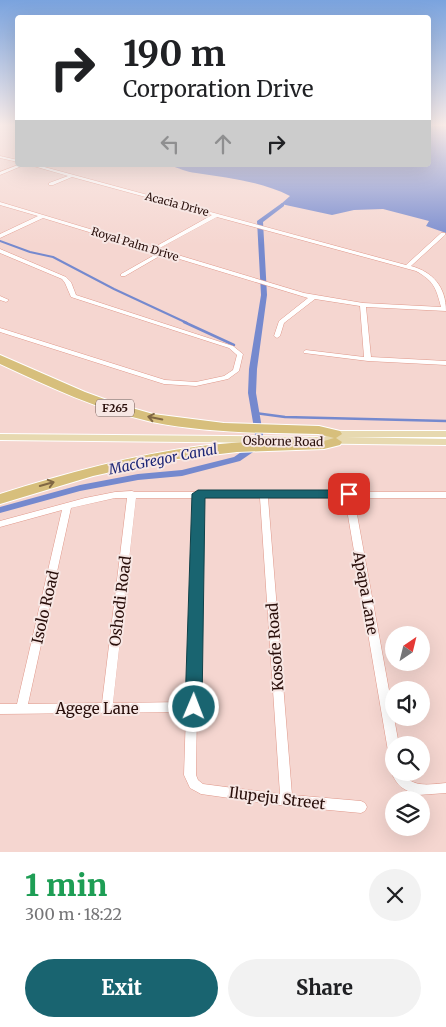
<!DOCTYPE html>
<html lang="en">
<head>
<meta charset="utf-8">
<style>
  :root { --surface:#fff; --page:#f2f2f2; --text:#202124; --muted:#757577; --accent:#196470 }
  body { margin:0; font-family:Merriweather,serif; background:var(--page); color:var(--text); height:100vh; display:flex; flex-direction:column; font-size:19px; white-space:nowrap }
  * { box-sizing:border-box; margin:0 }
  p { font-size:16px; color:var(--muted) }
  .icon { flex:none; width:28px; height:28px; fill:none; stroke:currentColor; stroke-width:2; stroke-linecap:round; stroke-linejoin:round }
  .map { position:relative; height:852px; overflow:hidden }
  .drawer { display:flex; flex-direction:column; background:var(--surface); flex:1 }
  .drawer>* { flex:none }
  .guide { position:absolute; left:15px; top:15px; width:416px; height:152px; border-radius:5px; box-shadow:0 5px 20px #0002; background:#fff; color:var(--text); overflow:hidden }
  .needle { width:32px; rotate:35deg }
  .controls { position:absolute; left:385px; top:626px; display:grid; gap:10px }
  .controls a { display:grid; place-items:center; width:45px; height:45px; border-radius:50%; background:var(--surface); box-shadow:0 5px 20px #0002; font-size:25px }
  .pin { position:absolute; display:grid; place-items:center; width:42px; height:42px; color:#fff; margin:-21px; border-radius:10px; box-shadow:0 2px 8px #0006 }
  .me { position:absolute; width:55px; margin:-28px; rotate:1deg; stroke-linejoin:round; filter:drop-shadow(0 0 4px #0008) }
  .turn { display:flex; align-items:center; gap:18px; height:105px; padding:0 25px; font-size:22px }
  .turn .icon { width:65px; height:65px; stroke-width:2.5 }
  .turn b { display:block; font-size:35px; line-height:42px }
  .lanes { display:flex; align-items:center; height:48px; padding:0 25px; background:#0003; justify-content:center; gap:25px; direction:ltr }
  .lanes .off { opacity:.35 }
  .round { display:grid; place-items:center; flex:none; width:52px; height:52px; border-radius:26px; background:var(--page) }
  .overview { display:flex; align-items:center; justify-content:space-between; height:85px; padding:0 25px }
  h1 { font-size:30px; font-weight:800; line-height:38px; color:#1e9e55 }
  .action { display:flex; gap:10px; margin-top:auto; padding:10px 25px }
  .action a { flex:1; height:58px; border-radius:30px; background:var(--accent); color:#fff; font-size:20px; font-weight:800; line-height:58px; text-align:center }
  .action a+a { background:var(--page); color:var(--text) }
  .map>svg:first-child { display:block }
</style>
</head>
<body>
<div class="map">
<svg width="446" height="852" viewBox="0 0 446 852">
  <rect width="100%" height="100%" fill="#f5d6d0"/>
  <path fill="#7589ce" d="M 429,126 L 446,126 L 446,233 L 426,226 L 429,221 L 383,209 L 354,210 L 332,215 L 281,204 L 290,196 C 260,181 228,178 196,173 C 186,172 178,168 170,165 L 429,165 Z"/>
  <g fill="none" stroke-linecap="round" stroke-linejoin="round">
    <polyline stroke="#7589ce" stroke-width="2" points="0,241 30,252 53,257 114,289 187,323"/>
    <g stroke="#7589ce" stroke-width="2.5">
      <polyline points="184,322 234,345"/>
      <polyline points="255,413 285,417 446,421"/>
    </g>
    <polygon fill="#7589ce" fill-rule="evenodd" points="282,203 284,204 284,206 263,222 267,295 257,369 256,393 263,434 261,443 256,450 240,461 182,476 138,480 80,491 0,513 0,507 80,485 138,474 182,470 234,457 250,446 253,443 255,434 248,393 249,369 261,295 257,221"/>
    <g stroke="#e0988a" stroke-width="1">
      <g id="street">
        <polygon points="0,156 18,160 18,162 0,158"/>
        <polygon points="18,165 24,165 0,175 0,172"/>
        <path d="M 30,165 L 37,165 L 406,265 L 441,233 L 445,233 L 445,235 L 411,266 C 433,272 446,287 446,311 L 366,307 L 371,357 L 446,361 L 446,365 L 368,361 L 304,353 L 303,352 L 304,351 L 306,350 L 364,357 L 360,306 L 315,299 L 284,323 L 280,336 L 277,338 L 274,336 L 279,321 L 308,298 L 163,254 L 125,276 L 121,276 L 121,274 L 158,253 L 43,218 L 0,238 L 0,234 L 38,216 L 0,205 L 0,202 L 153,248 L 212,215 L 72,177 L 53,185 L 49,185 L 49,183 L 68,176 ZM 217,217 L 416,271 C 434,281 436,288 441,307 L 363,303 L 304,293 L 158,249 Z"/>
        <polygon points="0,249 66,277 71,282 76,295 233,346 243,354 239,371 228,379 196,386 164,384 0,332 0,328 165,380 196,382 224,376 233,370 237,355 229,348 71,297 65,283 62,279 0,253"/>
        <polygon points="0,296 9,300 6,302 0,300"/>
        <path d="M 132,491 L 135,492 L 195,492 L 198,491 L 201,492 L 346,492 L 349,491 L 352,492 L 446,492 L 446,498 L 354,498 L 399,745 L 394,745 L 394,756 L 390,755 L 388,751 L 345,498 L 268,498 L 292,795 L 361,801 L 365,803 L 367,807 L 365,811 L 361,813 L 286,806 L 201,794 L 190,788 L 184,775 L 186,712 L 0,714 L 0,704 L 17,704 L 62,510 L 0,527 L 0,521 L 85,498 L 115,492 ZM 115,498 L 127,498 L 102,703 L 28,704 L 71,508 ZM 136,498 L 194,498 L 187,702 L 113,703 ZM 202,498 L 260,498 L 280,794 L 203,784 L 198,780 L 196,775 L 197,710 L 199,707 L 197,704 Z"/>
        <path d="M 393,768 L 394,772 L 403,772 C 411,789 431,784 446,783 L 446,793 L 418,795 C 402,789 398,787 391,772 Z"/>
      </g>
    </g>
    <g stroke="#fff" stroke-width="2">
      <polygon id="primary" points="327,431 446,431 446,437 346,437 446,439 446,445 0,440 0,434 326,437 321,434"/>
    </g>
    <g stroke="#fff" stroke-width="2">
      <path id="highway" d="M 0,355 L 85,392 L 118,404 L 153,414 L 224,423 L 319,426 L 340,431 L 342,434 L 336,438 L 342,442 L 340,445 L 324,449 L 237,452 L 161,461 L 93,476 L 0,504 L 0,494 C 66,473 133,455 201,446 C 242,441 283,441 324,441 L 334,438 L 319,434 C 263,433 207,433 152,422 C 99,410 49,387 0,364 Z"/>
    </g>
    <use href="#street" fill="#fff" fill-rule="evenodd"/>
    <use href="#primary" fill="#e7d9b0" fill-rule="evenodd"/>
    <use href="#highway" fill="#d7bf7c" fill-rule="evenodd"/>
  </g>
  <defs><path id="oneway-shaft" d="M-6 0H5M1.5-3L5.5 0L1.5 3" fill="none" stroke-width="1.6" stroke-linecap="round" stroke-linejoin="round" transform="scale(1.25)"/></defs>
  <g stroke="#806744">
    <use href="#oneway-shaft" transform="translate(155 418) rotate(-168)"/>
    <use href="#oneway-shaft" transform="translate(47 484) rotate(-16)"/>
  </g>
  <linearGradient id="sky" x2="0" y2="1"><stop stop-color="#7aa3de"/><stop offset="0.51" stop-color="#faedea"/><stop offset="1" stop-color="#faedea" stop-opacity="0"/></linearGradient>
  <rect width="446" height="245" fill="url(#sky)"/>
  <polygon fill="#196470" stroke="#104149" points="198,490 349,490 355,494 349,498 205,498 202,707 199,712 194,714 188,712 185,707 192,494"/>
  <g text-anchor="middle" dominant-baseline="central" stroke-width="4" stroke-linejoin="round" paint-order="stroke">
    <g font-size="11" fill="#290f0b" stroke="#f7e7e4">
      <text transform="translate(177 204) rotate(15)">Acacia Drive</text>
      <text transform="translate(135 244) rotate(17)">Royal Palm Drive</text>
    </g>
    <rect fill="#f7e7e4" stroke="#67504c" stroke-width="1" x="96" y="399.5" width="38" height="17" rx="4"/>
    <g font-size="11" font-weight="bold" fill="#290f0b">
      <text x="115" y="408">F265</text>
    </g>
    <g font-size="12" fill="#290f0b" stroke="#f7e7e4">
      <text transform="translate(283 441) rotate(1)">Osborne Road</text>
    </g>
    <g font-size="14" font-style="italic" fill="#1c2676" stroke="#f7e7e4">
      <text transform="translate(163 459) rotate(-11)">MacGregor Canal</text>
    </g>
    <g font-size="15" fill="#290f0b" stroke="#f7e7e4">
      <text transform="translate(366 593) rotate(80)">Apapa Lane</text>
      <text transform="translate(120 601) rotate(-83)">Oshodi Road</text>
      <text transform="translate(45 607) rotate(-77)">Isolo Road</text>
      <text transform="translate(275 647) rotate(-94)">Kosofe Road</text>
      <text x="97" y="708">Agege Lane</text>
      <text transform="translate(277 798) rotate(7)">Ilupeju Street</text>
    </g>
  </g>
</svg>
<div class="controls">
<a><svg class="needle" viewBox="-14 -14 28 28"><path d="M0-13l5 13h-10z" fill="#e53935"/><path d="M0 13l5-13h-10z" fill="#757577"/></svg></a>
<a><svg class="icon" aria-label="sound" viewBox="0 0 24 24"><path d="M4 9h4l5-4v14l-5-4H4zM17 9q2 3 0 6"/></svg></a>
<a><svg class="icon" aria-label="search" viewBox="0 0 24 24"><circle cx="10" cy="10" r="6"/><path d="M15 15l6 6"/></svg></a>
<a><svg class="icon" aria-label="layers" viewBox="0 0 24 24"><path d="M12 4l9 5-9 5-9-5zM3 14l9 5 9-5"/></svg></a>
</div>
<div class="pin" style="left:349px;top:494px;background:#d93025"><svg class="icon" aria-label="arrive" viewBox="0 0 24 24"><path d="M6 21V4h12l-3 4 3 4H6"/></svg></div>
<svg class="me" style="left:194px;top:707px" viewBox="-20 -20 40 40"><circle r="17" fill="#196470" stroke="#fff" stroke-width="3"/><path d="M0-11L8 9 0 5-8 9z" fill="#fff"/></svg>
<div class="guide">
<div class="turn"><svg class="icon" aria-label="right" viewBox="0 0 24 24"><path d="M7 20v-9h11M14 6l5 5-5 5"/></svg><div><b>190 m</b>Corporation Drive</div></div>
<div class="lanes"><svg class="icon off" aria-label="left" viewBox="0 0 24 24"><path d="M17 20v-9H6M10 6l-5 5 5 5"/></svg><svg class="icon off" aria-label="ahead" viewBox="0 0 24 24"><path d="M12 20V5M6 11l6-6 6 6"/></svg><svg class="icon" aria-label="right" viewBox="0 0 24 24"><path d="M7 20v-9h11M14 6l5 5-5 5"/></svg></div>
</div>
</div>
<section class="drawer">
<div class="overview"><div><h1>1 min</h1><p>300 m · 18:22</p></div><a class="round"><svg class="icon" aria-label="close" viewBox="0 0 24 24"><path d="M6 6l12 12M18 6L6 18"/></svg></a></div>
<div class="action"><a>Exit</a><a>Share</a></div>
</section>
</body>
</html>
